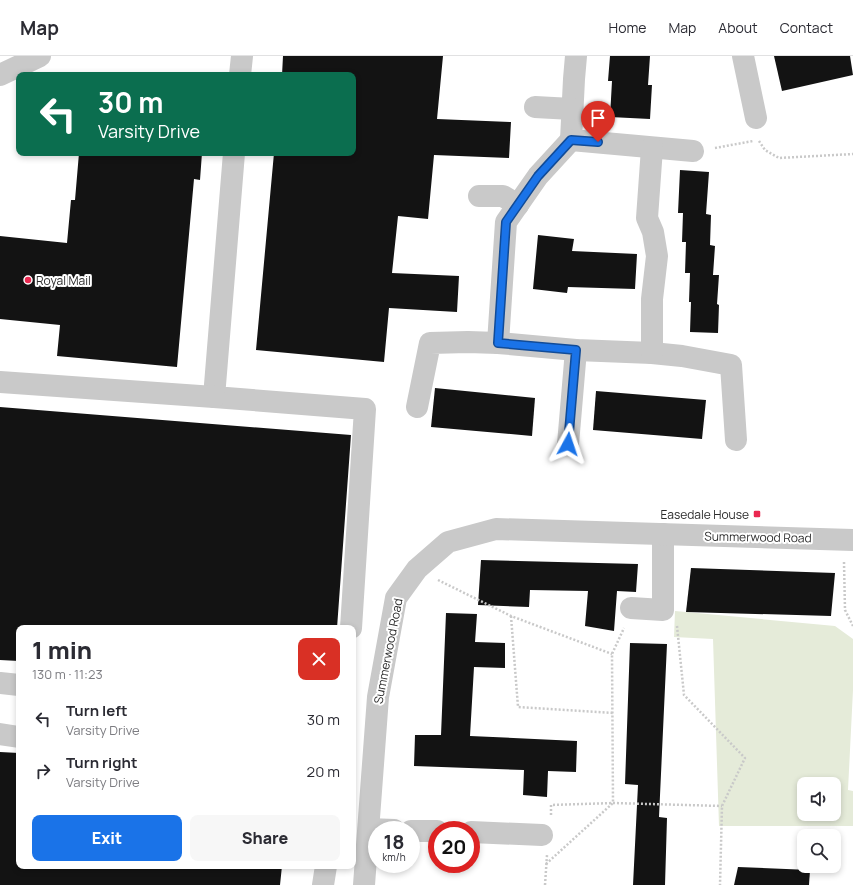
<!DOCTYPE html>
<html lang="en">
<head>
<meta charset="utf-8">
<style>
  :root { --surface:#fff; --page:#f7f7f7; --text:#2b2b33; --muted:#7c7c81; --line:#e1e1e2; --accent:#1a73e8 }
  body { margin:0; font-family:Manrope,sans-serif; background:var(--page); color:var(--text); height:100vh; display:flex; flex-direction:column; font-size:15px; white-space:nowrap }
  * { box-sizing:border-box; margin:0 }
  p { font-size:13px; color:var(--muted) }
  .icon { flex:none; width:22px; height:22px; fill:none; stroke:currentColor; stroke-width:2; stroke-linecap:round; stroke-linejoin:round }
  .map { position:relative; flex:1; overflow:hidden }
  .panel { position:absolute; left:16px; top:569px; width:340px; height:244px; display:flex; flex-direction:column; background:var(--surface); border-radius:8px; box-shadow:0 2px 6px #0003 }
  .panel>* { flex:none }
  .guide { position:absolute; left:16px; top:16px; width:340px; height:84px; border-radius:8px; box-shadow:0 2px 6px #0003; background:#0b6e4f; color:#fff; overflow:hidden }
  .buttons { position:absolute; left:797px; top:721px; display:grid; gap:8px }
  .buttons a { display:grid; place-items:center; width:44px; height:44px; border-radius:8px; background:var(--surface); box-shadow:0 2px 6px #0003; font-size:20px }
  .speed { position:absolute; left:368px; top:765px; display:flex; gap:8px; font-size:20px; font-weight:700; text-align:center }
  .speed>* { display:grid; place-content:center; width:52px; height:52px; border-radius:50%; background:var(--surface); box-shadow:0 2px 6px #0003; line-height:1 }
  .speed small { font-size:10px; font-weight:400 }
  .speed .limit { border:6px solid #d22; background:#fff; color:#111 }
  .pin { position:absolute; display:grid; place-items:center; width:34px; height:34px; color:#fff; margin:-41px -17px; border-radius:50% 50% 50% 0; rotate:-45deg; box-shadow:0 0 4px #0007 }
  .pin .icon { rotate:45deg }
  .me { position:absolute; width:44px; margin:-22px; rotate:5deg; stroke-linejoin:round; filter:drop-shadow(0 0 3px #0008) }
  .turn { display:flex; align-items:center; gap:14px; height:84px; padding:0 16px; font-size:18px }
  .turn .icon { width:52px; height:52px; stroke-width:2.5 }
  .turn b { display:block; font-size:28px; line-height:34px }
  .round { display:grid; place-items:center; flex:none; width:42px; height:42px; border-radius:8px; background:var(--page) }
  .summary { display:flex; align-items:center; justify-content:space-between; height:68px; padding:0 16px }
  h1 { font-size:24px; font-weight:800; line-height:30px }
  .primary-button { display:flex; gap:8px; margin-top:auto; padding:8px 16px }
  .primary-button a { flex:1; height:46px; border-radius:8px; background:var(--accent); color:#fff; font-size:16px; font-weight:800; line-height:46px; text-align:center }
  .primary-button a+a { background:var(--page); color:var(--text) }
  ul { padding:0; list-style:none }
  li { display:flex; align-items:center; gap:12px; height:52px; padding:0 16px }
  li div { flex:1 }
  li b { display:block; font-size:15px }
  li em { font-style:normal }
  header { display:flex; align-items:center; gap:24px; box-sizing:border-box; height:56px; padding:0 20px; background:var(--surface); border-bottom:1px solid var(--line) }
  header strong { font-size:19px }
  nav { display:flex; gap:22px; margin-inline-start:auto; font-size:14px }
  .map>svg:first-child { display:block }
</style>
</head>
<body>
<header>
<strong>Map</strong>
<nav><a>Home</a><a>Map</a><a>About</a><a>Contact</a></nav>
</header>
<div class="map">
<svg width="853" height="829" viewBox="0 0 853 829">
  <rect width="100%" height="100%" fill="#fff"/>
  <path fill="#e5ebd9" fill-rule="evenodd" d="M 675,555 L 835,570 L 853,583 L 853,634 L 848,734 L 853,735 L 853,770 L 719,770 L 713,583 L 674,581 ZM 804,728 L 834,728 L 834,758 L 804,758 Z"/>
  <g fill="#131313">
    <polygon points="283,0 443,0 437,63 511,66 509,102 434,99 428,163 398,160 392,217 459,220 457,256 389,252 384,306 256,294 274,97 353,97 353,19 282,19"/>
    <polygon points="610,0 650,0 648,29 652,29 650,63 610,61 612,25 608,25"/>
    <polygon points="774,0 850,0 853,19 782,35"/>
    <polygon points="79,97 202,97 200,124 194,123 177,311 57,300 60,269 0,263 0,180 67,187 71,144 75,144"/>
    <polygon points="680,114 709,116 706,158 711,159 710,189 715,190 713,219 719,219 717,248 719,249 718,277 690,276 691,246 689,246 690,217 685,217 686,186 682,186 683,157 678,157"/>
    <polygon points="538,179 574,183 572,195 637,198 635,233 568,231 567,237 533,233"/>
    <polygon points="435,332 535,342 532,380 431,371"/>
    <polygon points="596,335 706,344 702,383 593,374"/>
    <polygon points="0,351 351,379 337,572 19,572 19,605 0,604"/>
    <polygon points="481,504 638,508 636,536 617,535 614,575 585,570 588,535 530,534 529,551 478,549"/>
    <polygon points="691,512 835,517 831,560 686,556"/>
    <polygon points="446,557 477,558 475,586 505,587 505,612 474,611 470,680 577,685 576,716 548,715 547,741 523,739 524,714 414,710 415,679 441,679"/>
    <polygon points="630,587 667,588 659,761 667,762 665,829 633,829 638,729 625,728"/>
    <polygon points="0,696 19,697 19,810 282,810 280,829 0,829"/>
    <polygon points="738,811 810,814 809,829 734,829"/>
  </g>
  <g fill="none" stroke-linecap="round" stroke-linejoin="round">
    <g stroke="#c9c9c9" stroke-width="2.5" stroke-dasharray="2 2" stroke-linecap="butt">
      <polyline points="759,85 765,94 779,102 853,98"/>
      <polyline points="715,92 753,85"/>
      <polyline points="844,506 845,554 853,570"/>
      <polyline points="438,524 511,560 612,598"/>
      <polyline points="511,560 518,651 613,657"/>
      <polyline points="677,570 684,639 745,702 722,750 720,829"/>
      <polyline points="551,759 551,749 613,747 722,750"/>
      <polyline points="546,808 613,747 612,598 624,572"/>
      <polyline points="545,829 547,799"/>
    </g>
    <g stroke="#c9c9c9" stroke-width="22">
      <polyline points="576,0 574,23 571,84 693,95"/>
      <polyline points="743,0 756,62"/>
      <polyline points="0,19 40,0"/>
      <polyline points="240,19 242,0"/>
      <polyline points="535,51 572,53"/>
      <polyline points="234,97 214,341 365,353 351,572"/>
      <polyline points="479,140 503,140 518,149"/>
      <polyline points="498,287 576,294 652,297 682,300 731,309 736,384"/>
      <polyline points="652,297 652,243 657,200 653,176 647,162 652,92"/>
      <polyline points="0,326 214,341"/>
      <polyline points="417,351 430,287 468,286 498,287 506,166 538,120 571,84"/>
      <polyline points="568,388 576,294"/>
      <polyline points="631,552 663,554 663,478"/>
      <polyline points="0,627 19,629"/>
      <polyline points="0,678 19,681"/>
      <polyline points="369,773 394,774"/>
      <polyline points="411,775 437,775"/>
      <polyline points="471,776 542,779"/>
      <polyline points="323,829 326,810"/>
      <polyline points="364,829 378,641 396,542 417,513 448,486 496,473 853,484"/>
    </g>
  </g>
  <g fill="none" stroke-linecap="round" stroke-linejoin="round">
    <g stroke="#114b97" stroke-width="10">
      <polyline id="route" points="568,388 576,294 498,287 506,166 538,120 571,84 598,86"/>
    </g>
    <use href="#route" stroke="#1a73e8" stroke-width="7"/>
  </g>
  <g fill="#ea2850" stroke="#fff" stroke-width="1.5">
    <circle cx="28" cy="224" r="4"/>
    <rect x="753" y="454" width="8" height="8" rx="2"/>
  </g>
  <g text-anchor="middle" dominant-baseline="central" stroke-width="4" stroke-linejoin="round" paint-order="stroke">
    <g font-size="12" fill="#2c2c2c" stroke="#fff" text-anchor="start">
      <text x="36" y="224">Royal Mail</text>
      <text x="749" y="458" text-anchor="end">Easedale House</text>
    </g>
    <g font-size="12" fill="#2c2c2c" stroke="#fff">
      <text transform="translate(758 481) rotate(1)">Summerwood Road</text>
      <text transform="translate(388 595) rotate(-79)">Summerwood Road</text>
    </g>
  </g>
</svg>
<div class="buttons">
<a><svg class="icon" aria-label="sound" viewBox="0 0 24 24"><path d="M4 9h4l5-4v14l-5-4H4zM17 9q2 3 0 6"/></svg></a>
<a><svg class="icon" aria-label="search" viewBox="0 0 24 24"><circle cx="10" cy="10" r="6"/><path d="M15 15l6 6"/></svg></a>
</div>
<div class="speed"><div>18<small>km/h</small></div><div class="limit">20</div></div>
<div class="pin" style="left:598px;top:86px;background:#d93025"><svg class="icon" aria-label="arrive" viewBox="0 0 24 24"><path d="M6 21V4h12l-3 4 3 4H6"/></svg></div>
<svg class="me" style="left:568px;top:388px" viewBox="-20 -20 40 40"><path d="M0-17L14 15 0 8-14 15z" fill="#1a73e8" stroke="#fff" stroke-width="4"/></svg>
<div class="guide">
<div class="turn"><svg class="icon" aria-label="left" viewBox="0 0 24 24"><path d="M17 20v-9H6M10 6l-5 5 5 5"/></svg><div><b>30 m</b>Varsity Drive</div></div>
</div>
<section class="panel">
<div class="summary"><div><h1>1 min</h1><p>130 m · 11:23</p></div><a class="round" style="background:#d93025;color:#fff"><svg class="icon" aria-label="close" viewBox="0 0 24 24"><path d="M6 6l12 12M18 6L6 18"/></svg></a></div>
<ul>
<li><svg class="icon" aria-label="left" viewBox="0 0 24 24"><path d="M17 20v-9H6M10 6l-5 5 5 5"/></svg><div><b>Turn left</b><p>Varsity Drive</p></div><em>30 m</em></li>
<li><svg class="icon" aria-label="right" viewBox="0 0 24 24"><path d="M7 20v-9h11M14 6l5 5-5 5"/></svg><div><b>Turn right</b><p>Varsity Drive</p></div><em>20 m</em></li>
</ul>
<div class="primary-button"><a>Exit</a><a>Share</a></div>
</section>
</div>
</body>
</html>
